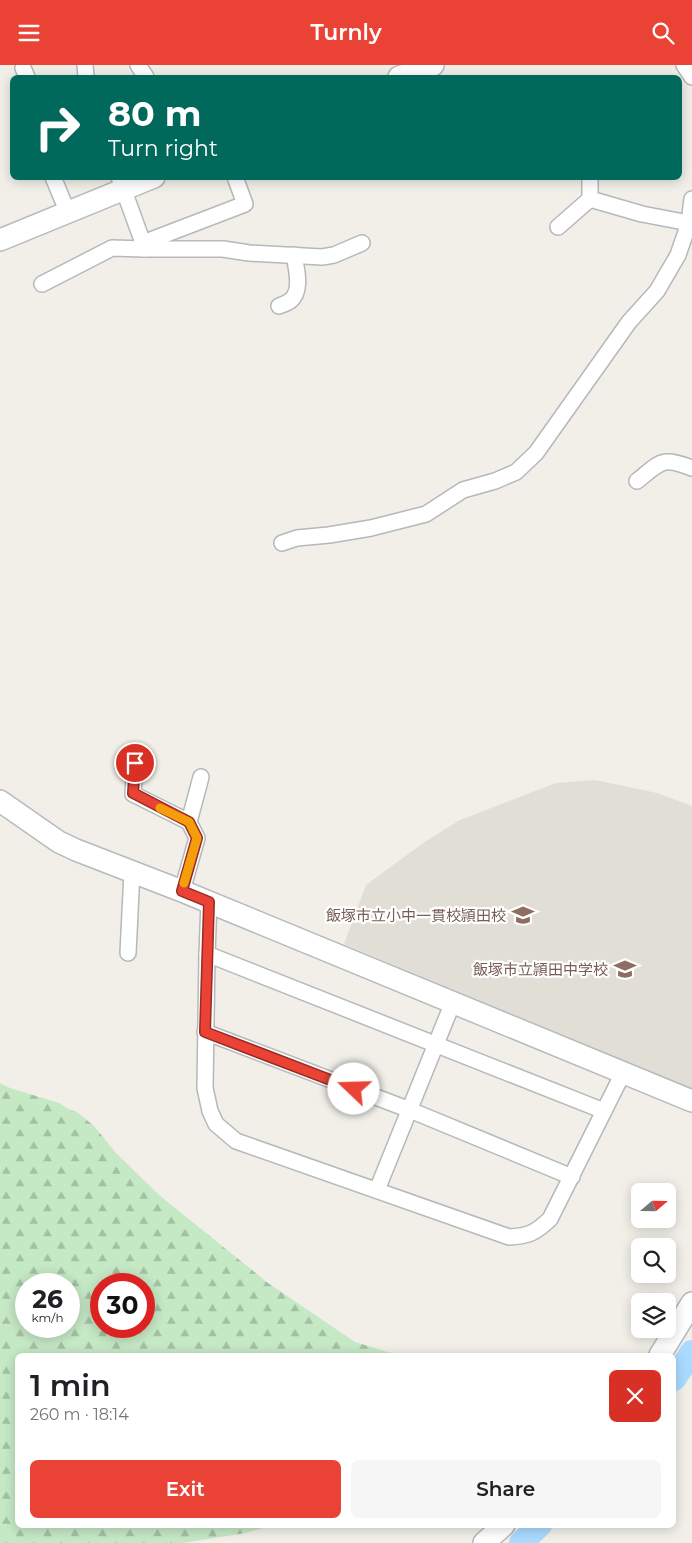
<!DOCTYPE html>
<html lang="en">
<head>
<meta charset="utf-8">
<style>
  :root { --surface:#fff; --page:#f6f6f6; --text:#202124; --muted:#757577; --accent:#ea4335 }
  body { margin:0; font-family:Montserrat,"Noto Sans JP",sans-serif; background:var(--page); color:var(--text); height:100vh; display:flex; flex-direction:column; font-size:19px; white-space:nowrap }
  * { box-sizing:border-box; margin:0 }
  p { font-size:16px; color:var(--muted) }
  .icon { flex:none; width:28px; height:28px; fill:none; stroke:currentColor; stroke-width:2; stroke-linecap:round; stroke-linejoin:round }
  .map { position:relative; flex:1; overflow:hidden }
  .details { position:absolute; left:15px; top:1288px; width:661px; height:175px; display:flex; flex-direction:column; background:var(--surface); border-radius:8px; box-shadow:0 2px 12px #0003 }
  .details>* { flex:none }
  .guide { position:absolute; left:10px; top:10px; width:672px; height:105px; border-radius:8px; box-shadow:0 2px 12px #0003; background:#00695c; color:#fff; overflow:hidden }
  .needle { width:32px; rotate:70deg }
  .controls { position:absolute; left:631px; top:1118px; display:grid; gap:10px }
  .controls a { display:grid; place-items:center; width:45px; height:45px; border-radius:8px; background:var(--surface); box-shadow:0 2px 12px #0003; font-size:25px }
  .speed { position:absolute; left:15px; top:1208px; display:flex; gap:10px; font-size:25px; font-weight:700; text-align:center }
  .speed>* { display:grid; place-content:center; width:65px; height:65px; border-radius:50%; background:var(--surface); box-shadow:0 2px 12px #0003; line-height:1 }
  .speed small { font-size:12px; font-weight:400 }
  .speed .limit { border:8px solid #d22; background:#fff; color:#111 }
  .pin { position:absolute; display:grid; place-items:center; width:42px; height:42px; color:#fff; margin:-21px; border:2px solid #fff; border-radius:50%; box-shadow:0 1px 5px #0007 }
  .me { position:absolute; width:55px; margin:-28px; rotate:291deg; stroke-linejoin:round; filter:drop-shadow(0 0 4px #0008) }
  .turn { display:flex; align-items:center; gap:18px; height:105px; padding:0 15px; font-size:22px }
  .turn .icon { width:65px; height:65px; stroke-width:2.5 }
  .turn b { display:block; font-size:35px; line-height:42px }
  .round { display:grid; place-items:center; flex:none; width:52px; height:52px; border-radius:8px; background:var(--page) }
  .headline { display:flex; align-items:center; justify-content:space-between; height:85px; padding:0 15px }
  h1 { font-size:30px; font-weight:600; line-height:38px }
  .action { display:flex; gap:10px; margin-top:auto; padding:10px 15px }
  .action a { flex:1; height:58px; border-radius:8px; background:var(--accent); color:#fff; font-size:20px; font-weight:600; line-height:58px; text-align:center }
  .action a+a { background:var(--page); color:var(--text) }
  header { display:flex; justify-content:space-between; align-items:center; height:65px; padding:0 15px; background:var(--accent); color:#fff; font-size:22px; font-weight:600 }
  .map>svg:first-child { display:block }
</style>
</head>
<body>
<header><svg class="icon" aria-label="menu" viewBox="0 0 24 24"><path d="M4 6h16M4 12h16M4 18h16"/></svg>Turnly<svg class="icon" aria-label="search" viewBox="0 0 24 24"><circle cx="10" cy="10" r="6"/><path d="M15 15l6 6"/></svg></header>
<div class="map">
<svg width="692" height="1478" viewBox="0 0 692 1478">
  <defs>
    <pattern id="forest-firs" width="22" height="20" patternUnits="userSpaceOnUse" patternTransform="scale(1.25)"><rect width="22" height="20" fill="#c5e8c5"/><path d="M5 1l3.5 6h-7zM16 11l3.5 6h-7z" fill="#a3c0a4"/></pattern>
  </defs>
  <rect width="100%" height="100%" fill="#f1efe8"/>
  <polygon fill="#e1ded6" points="595,715 657,728 692,741 692,1024 344,879 366,820 426,776 460,755 556,718"/>
  <path fill="url(#forest-firs)" fill-rule="evenodd" d="M 0,1018 L 10,1023 L 59,1038 L 70,1045 L 77,1047 L 94,1061 L 116,1088 L 159,1130 L 268,1218 L 355,1277 L 388,1287 L 405,1290 L 18,1290 L 18,1460 L 273,1460 L 246,1468 L 183,1478 L 0,1478 ZM 26,1219 L 69,1219 L 69,1261 L 26,1261 ZM 101,1219 L 144,1219 L 144,1261 L 101,1261 Z"/>
  <g fill="none" stroke-linecap="round" stroke-linejoin="round">
    <g stroke="#aadaff" stroke-width="24">
      <polyline points="674,1314 692,1287"/>
      <polyline points="521,1478 540,1460"/>
    </g>
    <g stroke="#b5b8bc" stroke-width="18">
      <g id="street">
        <polyline points="85,0 86,12"/>
        <polyline points="138,0 146,12"/>
        <polyline points="684,0 692,12"/>
        <polyline points="23,3 27,12"/>
        <polyline points="53,112 68,148"/>
        <polyline points="119,112 143,178 245,139 235,112"/>
        <polyline points="590,112 590,134 642,149 689,158"/>
        <polyline points="558,162 590,134"/>
        <polyline points="143,178 144,184 223,184 249,188 322,192 334,190 362,178"/>
        <polyline points="42,219 112,183 144,184"/>
        <path d="M 279,241 C 282,240 287,238 290,236 C 303,226 296,203 294,190"/>
        <path d="M 637,416 C 661,397 661,391 692,403"/>
        <polyline points="282,478 297,473 329,470 371,463 426,449 463,425 495,416 516,407 536,388 629,257 657,226 678,190 689,158 692,134"/>
        <polyline points="135,698 133,729 189,757 197,773 182,826"/>
        <polyline points="189,757 201,712"/>
        <path d="M 209,837 L 207,889 L 205,1023 L 210,1046 L 216,1059 L 236,1076 L 509,1172 C 529,1171 535,1168 550,1154 L 623,1008"/>
        <polyline points="128,888 132,807"/>
        <polyline points="207,889 604,1046"/>
        <polyline points="205,967 410,1045 572,1112"/>
        <polyline points="377,1125 453,937"/>
      </g>
    </g>
    <g stroke="#b6babf" stroke-width="24">
      <g id="secondary">
        <polyline points="399,12 433,0"/>
        <polyline points="0,175 154,112"/>
        <polyline points="0,736 59,777 76,785 182,826 692,1036"/>
        <polyline points="660,1290 692,1238"/>
        <polyline points="484,1478 504,1460"/>
      </g>
    </g>
    <use href="#street" stroke="#fff" stroke-width="15"/>
    <use href="#secondary" stroke="#fff" stroke-width="21"/>
  </g>
  <g fill="none" stroke-linecap="round" stroke-linejoin="round">
    <g stroke="#982c22" stroke-width="12">
      <polyline id="route" points="135,698 133,728 189,757 197,773 182,826 209,837 205,967 354,1024"/>
    </g>
    <use href="#route" stroke="#ea4335" stroke-width="9"/>
    <polyline stroke="#f59e0b" stroke-width="9" points="160,743 189,757 197,773 184,818"/>
  </g>
  <defs>
    <g id="school-bare" transform="scale(1.725)"><path d="M0-5L7-2L0 1L-7-2ZM-4 1L0 2.5L4 1V4Q0 6-4 4Z" fill="#8d6e63" stroke="#fff" stroke-width="2.5" paint-order="stroke"/></g>
  </defs>
  <g fill-rule="evenodd">
    <use href="#school-bare" x="523" y="850"/>
    <use href="#school-bare" x="625" y="904"/>
  </g>
  <g text-anchor="middle" dominant-baseline="central" stroke-width="4.5" stroke-linejoin="round" paint-order="stroke">
    <g font-size="15" fill="#785e54" stroke="#fff" text-anchor="end">
      <text x="506" y="850">飯塚市立小中一貫校頴田校</text>
      <text x="608" y="904">飯塚市立頴田中学校</text>
    </g>
  </g>
</svg>
<div class="controls">
<a><svg class="needle" viewBox="-14 -14 28 28"><path d="M0-13l5 13h-10z" fill="#e53935"/><path d="M0 13l5-13h-10z" fill="#757577"/></svg></a>
<a><svg class="icon" aria-label="search" viewBox="0 0 24 24"><circle cx="10" cy="10" r="6"/><path d="M15 15l6 6"/></svg></a>
<a><svg class="icon" aria-label="layers" viewBox="0 0 24 24"><path d="M12 4l9 5-9 5-9-5zM3 14l9 5 9-5"/></svg></a>
</div>
<div class="speed"><div>26<small>km/h</small></div><div class="limit">30</div></div>
<div class="pin" style="left:135px;top:698px;background:#d93025"><svg class="icon" aria-label="arrive" viewBox="0 0 24 24"><path d="M6 21V4h12l-3 4 3 4H6"/></svg></div>
<svg class="me" style="left:354px;top:1024px" viewBox="-20 -20 40 40"><circle r="19" fill="#fff"/><path d="M0-13L10 11 0 6-10 11z" fill="#ea4335"/></svg>
<div class="guide">
<div class="turn"><svg class="icon" aria-label="right" viewBox="0 0 24 24"><path d="M7 20v-9h11M14 6l5 5-5 5"/></svg><div><b>80 m</b>Turn right</div></div>
</div>
<section class="details">
<div class="headline"><div><h1>1 min</h1><p>260 m · 18:14</p></div><a class="round" style="background:#d93025;color:#fff"><svg class="icon" aria-label="close" viewBox="0 0 24 24"><path d="M6 6l12 12M18 6L6 18"/></svg></a></div>
<div class="action"><a>Exit</a><a>Share</a></div>
</section>
</div>
</body>
</html>
